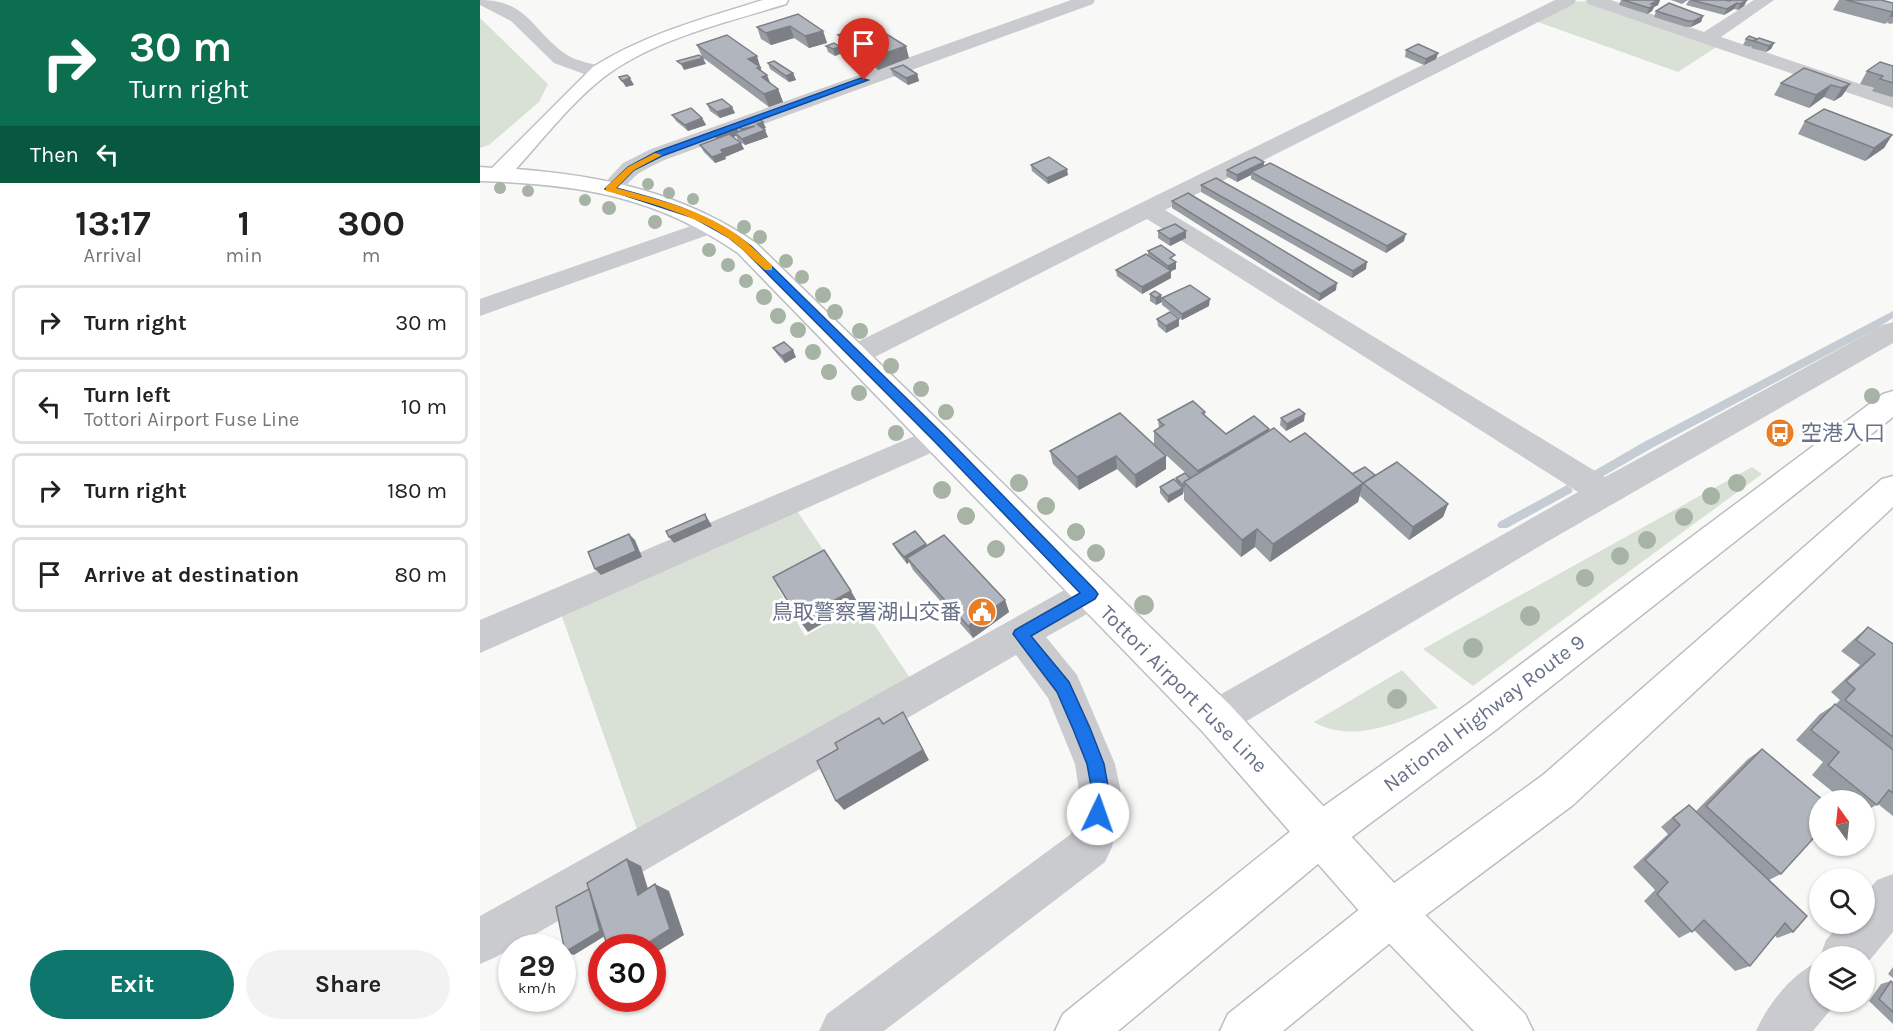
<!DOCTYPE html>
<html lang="en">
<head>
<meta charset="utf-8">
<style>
  :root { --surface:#fff; --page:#f2f2f2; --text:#222; --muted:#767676; --line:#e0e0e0; --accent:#0f766e }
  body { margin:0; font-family:Karla,"Noto Sans JP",sans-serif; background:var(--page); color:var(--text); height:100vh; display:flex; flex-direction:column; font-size:22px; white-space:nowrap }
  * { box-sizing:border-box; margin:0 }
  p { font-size:20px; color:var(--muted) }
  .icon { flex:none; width:33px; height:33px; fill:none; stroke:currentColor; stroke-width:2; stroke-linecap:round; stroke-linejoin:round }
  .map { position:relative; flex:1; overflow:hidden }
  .details { display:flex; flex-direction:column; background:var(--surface); width:480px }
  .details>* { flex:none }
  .top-card { background:#0b6e4f; color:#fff; overflow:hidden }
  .needle { width:39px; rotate:345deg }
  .buttons { position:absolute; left:1329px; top:790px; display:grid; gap:12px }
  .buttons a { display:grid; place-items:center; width:66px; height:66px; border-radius:50%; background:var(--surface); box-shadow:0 2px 4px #0004; font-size:30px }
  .speed { position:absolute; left:18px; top:934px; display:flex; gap:12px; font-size:30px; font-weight:700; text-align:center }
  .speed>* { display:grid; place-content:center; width:78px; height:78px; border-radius:50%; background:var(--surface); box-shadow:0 2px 4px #0004; line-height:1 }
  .speed small { font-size:15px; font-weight:400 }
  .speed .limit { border:9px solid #d22; background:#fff; color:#111 }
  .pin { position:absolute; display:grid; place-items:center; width:51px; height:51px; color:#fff; margin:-62px -26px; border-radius:50% 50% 50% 0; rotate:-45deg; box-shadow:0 0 6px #0007 }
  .pin .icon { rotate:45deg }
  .me { position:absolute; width:66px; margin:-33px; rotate:3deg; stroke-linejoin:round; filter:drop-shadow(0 0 4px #0008) }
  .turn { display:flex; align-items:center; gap:21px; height:126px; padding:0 30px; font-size:27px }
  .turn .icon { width:78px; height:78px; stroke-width:2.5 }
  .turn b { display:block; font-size:42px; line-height:51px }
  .then { display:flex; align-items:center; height:57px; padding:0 30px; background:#0003; gap:12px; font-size:22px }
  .eta { display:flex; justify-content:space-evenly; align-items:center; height:102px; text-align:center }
  .eta b { font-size:36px; font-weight:700; line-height:42px }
  .cta { display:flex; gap:12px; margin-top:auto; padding:12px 30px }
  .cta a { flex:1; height:69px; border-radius:36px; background:var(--accent); color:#fff; font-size:24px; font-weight:700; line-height:69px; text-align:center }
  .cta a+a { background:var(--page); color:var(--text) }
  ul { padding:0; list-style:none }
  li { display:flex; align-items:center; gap:18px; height:75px; margin:0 12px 9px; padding:0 18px; border:3px solid var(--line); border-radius:9px }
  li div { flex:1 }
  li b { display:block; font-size:22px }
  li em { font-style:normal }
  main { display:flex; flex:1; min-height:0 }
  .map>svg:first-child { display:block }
</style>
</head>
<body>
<main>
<section class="details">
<div class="top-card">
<div class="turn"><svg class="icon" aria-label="right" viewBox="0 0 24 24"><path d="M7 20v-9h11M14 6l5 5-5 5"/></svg><div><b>30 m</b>Turn right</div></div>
<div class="then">Then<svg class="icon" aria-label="left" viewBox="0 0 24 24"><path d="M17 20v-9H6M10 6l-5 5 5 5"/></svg></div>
</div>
<div class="eta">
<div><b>13:17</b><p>Arrival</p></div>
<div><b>1</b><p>min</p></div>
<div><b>300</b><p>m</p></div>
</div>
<ul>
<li><svg class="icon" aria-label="right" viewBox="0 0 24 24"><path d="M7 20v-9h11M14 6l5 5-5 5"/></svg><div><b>Turn right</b></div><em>30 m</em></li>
<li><svg class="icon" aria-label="left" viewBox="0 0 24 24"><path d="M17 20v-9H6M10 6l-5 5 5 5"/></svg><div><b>Turn left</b><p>Tottori Airport Fuse Line</p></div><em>10 m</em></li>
<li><svg class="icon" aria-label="right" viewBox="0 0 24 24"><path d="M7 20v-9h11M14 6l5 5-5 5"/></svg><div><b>Turn right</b></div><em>180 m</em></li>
<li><svg class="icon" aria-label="arrive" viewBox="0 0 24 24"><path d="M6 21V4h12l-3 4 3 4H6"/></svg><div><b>Arrive at destination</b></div><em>80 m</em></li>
</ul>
<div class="cta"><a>Exit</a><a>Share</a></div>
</section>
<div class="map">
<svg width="1413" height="1031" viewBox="0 0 1413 1031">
  <rect width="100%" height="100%" fill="#f8f9f6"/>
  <g fill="#d9e1d7">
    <polygon points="1108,1 1241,44 1198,72 1055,21 1091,2"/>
    <polygon points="0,18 68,84 59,102 9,145 0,148"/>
    <polygon points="1272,467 1282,474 993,686 943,649"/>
    <polygon points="313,505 351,561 298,589 325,636 381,605 434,684 160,838 79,608"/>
    <path d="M 922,670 L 958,708 C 919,721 873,745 834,722 Z"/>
  </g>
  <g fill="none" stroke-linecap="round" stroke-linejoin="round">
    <g fill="#c6ccd3" fill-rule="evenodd">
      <polygon points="1413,311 1413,318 1396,329 1172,448 1120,478 1112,478 1110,475 1112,472 1164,442"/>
      <polygon points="1087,485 1093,490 1091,493 1027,528 1019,528 1017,525 1019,522"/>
    </g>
    <g stroke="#bbbec4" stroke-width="3">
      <path id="secondary" d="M 283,0 L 308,0 L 306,4 C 248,22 178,38 128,74 C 95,98 64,138 36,169 C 124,176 201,192 276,243 L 750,705 L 927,897 L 1045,1014 L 1053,1031 L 994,1031 L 895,929 L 722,731 L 258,253 C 176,196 98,184 0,181 L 0,167 L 12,168 L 113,67 C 165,34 225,18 283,0 Z"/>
    </g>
    <g stroke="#bdbec2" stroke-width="3">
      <g id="trunk">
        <polygon points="1413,391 1413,417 1017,729 857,848 638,1031 575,1031 583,1014 827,818 989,703 1403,394"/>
        <polygon points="1413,476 1413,507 1093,805 927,929 803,1031 740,1031 748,1014 895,897 1063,775 1402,479"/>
      </g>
    </g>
    <g fill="#c9cbcf" fill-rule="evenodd">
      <path d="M 591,0 L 615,0 L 613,4 L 187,159 C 178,163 169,167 161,172 C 146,181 142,199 122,194 L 119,189 L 143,163 L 171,149 Z"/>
      <polygon points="1075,0 1096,0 1094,4 685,210 1125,477 1403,325 1413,322 1413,343 1065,543 750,731 736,736 722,731 716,718 722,705 1098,492 667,219 385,362 375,364 365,362 361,355 365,348"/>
      <polygon points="1106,0 1131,0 1224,32 1274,0 1294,0 1241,37 1413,95 1413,108 1108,4"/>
      <polygon points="234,218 242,220 246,225 242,230 0,316 0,299"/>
      <polygon points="458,426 469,429 473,437 469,445 0,653 0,620"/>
      <polygon points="610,579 623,583 628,594 623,605 566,637 597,675 635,764 642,797 632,847 625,862 404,1031 339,1031 347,1014 591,834 600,797 595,764 568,698 536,655 16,957 0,964 0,916 597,583"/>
      <polygon points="1413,874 1413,932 1384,967 1384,957 1340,957 1346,940 1360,924 1384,924 1384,895 1397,880"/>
      <path d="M 1340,961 L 1340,1002 L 1357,1002 L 1333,1031 L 1276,1031 C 1288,1004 1312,973 1340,961 Z"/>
    </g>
    <path fill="#c9cbcf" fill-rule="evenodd" d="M 0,0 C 49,0 53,33 87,55 C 99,62 113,64 127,67 L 130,71 L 127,75 L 120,77 L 104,74 L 74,63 L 31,21 L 0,5 Z"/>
    <use href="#secondary" fill="#fff" fill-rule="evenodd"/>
    <use href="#trunk" fill="#fff" fill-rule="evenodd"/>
  </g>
  <g fill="#a6b3a5">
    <circle cx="168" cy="184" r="6"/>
    <circle cx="20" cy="188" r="6"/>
    <circle cx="48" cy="191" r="6"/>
    <circle cx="189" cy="193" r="6"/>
    <circle cx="213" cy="199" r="6"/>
    <circle cx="105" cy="200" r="6"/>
    <circle cx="129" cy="208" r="7"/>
    <circle cx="175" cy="222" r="7"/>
    <circle cx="264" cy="227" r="7"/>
    <circle cx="280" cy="237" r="7"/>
    <circle cx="229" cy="250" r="7"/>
    <circle cx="306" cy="261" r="7"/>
    <circle cx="248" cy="265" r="7"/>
    <circle cx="322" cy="277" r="7"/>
    <circle cx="266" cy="281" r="7"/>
    <circle cx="343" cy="295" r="8"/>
    <circle cx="284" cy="297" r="8"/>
    <circle cx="355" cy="312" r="8"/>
    <circle cx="298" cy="316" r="8"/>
    <circle cx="318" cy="330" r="8"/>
    <circle cx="380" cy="331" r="8"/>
    <circle cx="333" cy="352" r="8"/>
    <circle cx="411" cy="366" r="8"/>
    <circle cx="349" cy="372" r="8"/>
    <circle cx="441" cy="389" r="8"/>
    <circle cx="379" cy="393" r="8"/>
    <circle cx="1392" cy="396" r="8"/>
    <circle cx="466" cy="412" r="8"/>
    <circle cx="416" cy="433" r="8"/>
    <circle cx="539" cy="483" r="9"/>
    <circle cx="1257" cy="483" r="9"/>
    <circle cx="462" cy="490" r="9"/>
    <circle cx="1231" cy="496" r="9"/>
    <circle cx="566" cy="506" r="9"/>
    <circle cx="486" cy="516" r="9"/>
    <circle cx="1204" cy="517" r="9"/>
    <circle cx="596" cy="532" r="9"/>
    <circle cx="1167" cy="540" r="9"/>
    <circle cx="516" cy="549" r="9"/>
    <circle cx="616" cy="553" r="9"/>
    <circle cx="1140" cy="556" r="9"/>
    <circle cx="1105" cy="578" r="9"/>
    <circle cx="664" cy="605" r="10"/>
    <circle cx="1050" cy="616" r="10"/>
    <circle cx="993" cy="648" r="10"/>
    <circle cx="917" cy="699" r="10"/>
  </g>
  <g fill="#989da3">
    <polygon points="1141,0 1180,0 1178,5 1174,7 1172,11 1167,14 1139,5"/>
    <polygon points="1191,0 1208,0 1202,4"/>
    <polygon points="1209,0 1245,0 1249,1 1267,0 1264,6 1258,10 1254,9 1244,15 1206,5"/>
    <polygon points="1359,0 1401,0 1413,3 1413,23 1411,24 1407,23 1408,21 1405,24 1353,10"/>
    <polygon points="1176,11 1223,16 1221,22 1211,27 1206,27 1174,17"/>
    <polygon points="318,14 343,31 347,43 329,48 314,38 291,45 281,39 277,27"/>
    <polygon points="358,35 429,58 398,70 362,47"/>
    <polygon points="1266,39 1277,39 1276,41 1294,43 1291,49 1286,52 1271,48 1272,46 1270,47 1263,45"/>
    <polygon points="217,45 282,68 280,69 281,71 290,83 298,89 303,102 289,107 222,57"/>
    <polygon points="346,46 362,53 355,56 348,52"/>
    <polygon points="926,50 958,53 956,59 944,65 925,57"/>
    <polygon points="288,63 313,73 316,80 309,82 290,69"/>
    <polygon points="1413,66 1413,96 1412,97 1392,91 1394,88 1380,84 1387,71"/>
    <polygon points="411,69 437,74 439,81 428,85 413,75"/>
    <polygon points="1301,83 1370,84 1362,96 1354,101 1344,97 1329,108 1294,95"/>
    <polygon points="227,104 255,113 240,118 230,111"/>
    <polygon points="192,115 222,118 226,125 208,131 196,121"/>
    <polygon points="1325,121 1412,135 1404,148 1385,161 1318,134"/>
    <polygon points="258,126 286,128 283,129 288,137 265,145 258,140 256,136 253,137 264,149 245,157 246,159 235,163 224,152 220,145 236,139 232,132 257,128 259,132 260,131"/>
    <polygon points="784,162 784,166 924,241 906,253 771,179 771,175 757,182 746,176 747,170"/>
    <polygon points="551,165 588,175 568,184 552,171"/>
    <polygon points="721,185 886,269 872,278 721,192"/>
    <polygon points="692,201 856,290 839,301 692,208"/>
    <polygon points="678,231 706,238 690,246 678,238"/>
    <polygon points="668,251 695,261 696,262 696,269 691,271 691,278 662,294 637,276 636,270 668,255"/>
    <polygon points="670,294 681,295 682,302 676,305 670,301"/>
    <polygon points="682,298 729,306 702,320 682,305"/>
    <polygon points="677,319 699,319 699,326 686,333 678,326"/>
    <polygon points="293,348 316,357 305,363 297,354"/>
    <polygon points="725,412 725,416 746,434 789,429 789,431 872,474 895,475 968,504 963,517 929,540 880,496 881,491 878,502 790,562 775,547 761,557 704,500 704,493 703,492 703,494 688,503 680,493 680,487 696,480 696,478 711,478 674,444 674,431 679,428 678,420"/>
    <polygon points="640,413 686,469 656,488 637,469 599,490 573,464 570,451"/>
    <polygon points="801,418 824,421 806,431 800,425"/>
    <polygon points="413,544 446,544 446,546 525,600 529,612 493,638 433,570 429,562 427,564 416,550"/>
    <polygon points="1388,627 1413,644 1413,816 1398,804 1384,812 1384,801 1364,801 1332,775 1343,762 1316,740 1340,714 1356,704 1360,700 1351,692 1380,665 1361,651 1374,639"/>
    <polygon points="1282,749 1301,874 1289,880 1313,932 1297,938 1295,935 1270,966 1255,971 1214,930 1199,938 1164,901 1175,890 1153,867 1188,834 1181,827 1196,814 1209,805 1216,811 1268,759"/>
    <polygon points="1413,967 1413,978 1408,974"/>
    <polygon points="1411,981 1413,983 1413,1024 1389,1001 1401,984"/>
  </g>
  <g fill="#7c7f85">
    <polygon points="1178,0 1180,0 1178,5 1174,7 1172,11 1167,14 1171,4"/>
    <polygon points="1267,0 1264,6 1258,10 1260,4"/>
    <polygon points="1257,3 1254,9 1244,15 1247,9"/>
    <polygon points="1413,11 1413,17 1410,17 1405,24"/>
    <polygon points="1223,16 1221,22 1211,27 1214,21"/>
    <polygon points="310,26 314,38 291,45 286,33"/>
    <polygon points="343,31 347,43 329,48 325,36"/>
    <polygon points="1294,43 1291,49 1286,52 1289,46"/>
    <polygon points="426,46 429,58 398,70 394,57"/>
    <polygon points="360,47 362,53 355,56 353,49"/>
    <polygon points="958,53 956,59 944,65 946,59"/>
    <polygon points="277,56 283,76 287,75 292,87 287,89 268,59"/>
    <polygon points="223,58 226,64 204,70 201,64"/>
    <polygon points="313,73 316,80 309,82 306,76"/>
    <polygon points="437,74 439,81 428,85 426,78"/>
    <polygon points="150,78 154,85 146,87 142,81"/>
    <polygon points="1370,84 1362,96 1354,101 1362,88"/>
    <polygon points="1351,85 1344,97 1329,108 1336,95"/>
    <polygon points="298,89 303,102 289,107 284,94"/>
    <polygon points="252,107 255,113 240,118 237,112"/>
    <polygon points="222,118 226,125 208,131 205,125"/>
    <polygon points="283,122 286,128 279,130 277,124"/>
    <polygon points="257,128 260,135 255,133 256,136 239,142 236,136"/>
    <polygon points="285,130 288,137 265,145 262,139"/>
    <polygon points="1412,135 1404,148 1385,161 1394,148"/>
    <polygon points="261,143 264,149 245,157 246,159 235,163 232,157 241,150"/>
    <polygon points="784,162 783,168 771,172 771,175 757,182 757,175"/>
    <polygon points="587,169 588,175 568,184 567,178"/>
    <polygon points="706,231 706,238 690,246 690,239"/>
    <polygon points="926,234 924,241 906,253 907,246"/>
    <polygon points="696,262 696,269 691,271 691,278 662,294 662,287 688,273 688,266"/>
    <polygon points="887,262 886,269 872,278 873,271"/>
    <polygon points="857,283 856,290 839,301 840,294"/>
    <polygon points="681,295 682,302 676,305 676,298"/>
    <polygon points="730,299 729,306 702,320 702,314"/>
    <polygon points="699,319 699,326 686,333 686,326"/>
    <polygon points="313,350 316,357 305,363 302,356"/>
    <polygon points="825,414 824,421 806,431 807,424"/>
    <polygon points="789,429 788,442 718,484 718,471"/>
    <polygon points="636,456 637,469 599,490 597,477"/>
    <polygon points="686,456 686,469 656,488 655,475"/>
    <polygon points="883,483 878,502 790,562 793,544"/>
    <polygon points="703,488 703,494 688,503 688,496"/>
    <polygon points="968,504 963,517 929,540 933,527"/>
    <polygon points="225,514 232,526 194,543 189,537"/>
    <polygon points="777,529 775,547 761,557 762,540"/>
    <polygon points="149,534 155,540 162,557 121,575 115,569"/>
    <polygon points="446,544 448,551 427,558 429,562 427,564 424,557"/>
    <polygon points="371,591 378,603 328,632 319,620"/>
    <polygon points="525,600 529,612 493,638 488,626"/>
    <polygon points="423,712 449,760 364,810 356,801"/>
    <polygon points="147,859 161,866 172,902 158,895"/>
    <polygon points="175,884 189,891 204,935 172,955 172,948 160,948"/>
    <polygon points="110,889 128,934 94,955 85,952"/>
  </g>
  <g fill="#b1b6be" stroke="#7c7f85" stroke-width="1.5">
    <polygon points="1143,0 1178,0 1171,4 1175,5 1169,8"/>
    <polygon points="1211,0 1245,0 1249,1 1251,0 1267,0 1260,4 1257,3 1247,9"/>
    <polygon points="1366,0 1401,0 1413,3 1413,11 1412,12"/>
    <polygon points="1189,3 1223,16 1214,21 1208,21 1176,11"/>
    <polygon points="318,14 343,31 325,36 310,26 286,33 277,27"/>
    <polygon points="390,24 426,46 394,57 358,35"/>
    <polygon points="247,35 277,56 268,59 280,67 277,68 287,75 282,77 298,89 284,94 217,45"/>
    <polygon points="1269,36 1277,39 1273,41 1266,39"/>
    <polygon points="1279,38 1294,43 1289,46 1274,41"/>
    <polygon points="354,43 360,47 353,49 346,46"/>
    <polygon points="938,44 958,53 946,59 926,50"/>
    <polygon points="219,55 223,58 201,64 197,61"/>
    <polygon points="294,61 313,73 306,76 288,63"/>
    <polygon points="1400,62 1413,66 1413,83 1400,79 1403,76 1387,71"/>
    <polygon points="423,65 437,74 426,78 411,69"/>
    <polygon points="1324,68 1370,84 1362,88 1351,85 1336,95 1301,83"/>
    <polygon points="147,75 150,78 142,81 139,77"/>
    <polygon points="242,99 252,107 237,112 227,104"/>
    <polygon points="211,108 222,118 205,125 192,115"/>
    <polygon points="1344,109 1412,135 1394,148 1325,121"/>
    <polygon points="279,118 283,122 277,124 285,130 262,139 255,133 275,126 262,129 258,126"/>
    <polygon points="253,125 257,128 236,136 232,132"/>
    <polygon points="249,134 261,143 241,150 243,153 232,157 220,145"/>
    <polygon points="569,157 587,169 567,178 551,165"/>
    <polygon points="775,157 784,162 757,175 747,170 769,159"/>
    <polygon points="790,163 926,234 907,246 771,172"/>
    <polygon points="736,178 887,262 873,271 721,185"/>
    <polygon points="708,193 857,283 840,294 692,201"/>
    <polygon points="695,224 706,231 690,239 678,231"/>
    <polygon points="681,245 695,255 690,258 696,262 688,266 668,251"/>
    <polygon points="666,254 691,271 662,287 636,270"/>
    <polygon points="710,285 730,299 702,314 682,298"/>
    <polygon points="675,291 681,295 676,298 670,294"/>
    <polygon points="690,312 699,319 686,326 677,319"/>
    <polygon points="304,342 313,350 302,356 293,348"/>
    <polygon points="713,401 725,412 722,413 746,434 774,416 789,429 718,471 674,431 684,425 678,420"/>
    <polygon points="819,409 825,414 807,424 801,418"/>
    <polygon points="640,413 686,456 655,475 636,456 597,477 570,451"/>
    <polygon points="794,428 810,442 825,433 883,483 793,544 777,529 762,540 704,482"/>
    <polygon points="917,462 968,504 933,527 883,483"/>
    <polygon points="885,467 895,475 883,483 883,485 883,483 872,474"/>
    <polygon points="705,473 710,478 704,482 704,486 696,478"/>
    <polygon points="694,479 703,488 688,496 680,487"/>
    <polygon points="225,514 227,520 189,537 186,531"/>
    <polygon points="435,531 446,544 424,557 413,544"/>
    <polygon points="149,534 156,551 115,569 108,552"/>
    <polygon points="464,535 525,600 488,626 427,558"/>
    <polygon points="344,550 371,591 319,620 293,577"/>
    <polygon points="1388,627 1413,644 1413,737 1365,700 1375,689 1366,681 1395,654 1376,640"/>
    <polygon points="1355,704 1413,750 1413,793 1409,790 1397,805 1348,765 1359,752 1331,730"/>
    <polygon points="423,712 443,750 356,801 337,761 358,749 355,743 399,718 403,724"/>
    <polygon points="1282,749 1344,801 1340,801 1340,831 1301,874 1226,806"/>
    <polygon points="1209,805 1327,916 1313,932 1305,923 1270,966 1224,920 1212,932 1177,894 1188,882 1165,860 1200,825 1193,818"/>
    <polygon points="147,859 158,895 175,884 190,929 160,948 128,948 107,883"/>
    <polygon points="109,889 120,931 85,952 76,907"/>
    <polygon points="1411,981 1413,983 1413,1012 1399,999"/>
  </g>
  <path fill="#1a73e8" stroke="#114b97" stroke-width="1.5" d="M 381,78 L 388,80 L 182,156 L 154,170 L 136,188 C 185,201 231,214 271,246 L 463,434 L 615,590 L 618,594 L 615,599 L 551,636 L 589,682 L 610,728 L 624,764 L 630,797 L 624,820 L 618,822 L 611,820 L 609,814 L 613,797 L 607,764 L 593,729 L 577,692 L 533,634 L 535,630 L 600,593 L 454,441 L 264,250 L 248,237 L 214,218 L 125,189 L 148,167 L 176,152 Z"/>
  <path fill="#f59e0b" d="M 175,153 L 182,155 L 154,170 L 136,188 C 177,199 218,209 253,232 C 267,241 280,255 292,265 L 292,270 L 285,270 C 272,259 260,246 247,237 C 210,213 168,202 126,191 L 126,187 L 148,167 Z"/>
  <defs>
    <g id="bus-disc" transform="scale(1.5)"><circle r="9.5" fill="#e97e26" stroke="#fff"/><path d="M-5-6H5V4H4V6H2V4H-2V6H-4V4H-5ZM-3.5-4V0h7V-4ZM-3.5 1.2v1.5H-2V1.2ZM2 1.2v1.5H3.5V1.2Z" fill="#fff"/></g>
    <g id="civic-disc" transform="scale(1.5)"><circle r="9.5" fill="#e97e26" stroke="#fff"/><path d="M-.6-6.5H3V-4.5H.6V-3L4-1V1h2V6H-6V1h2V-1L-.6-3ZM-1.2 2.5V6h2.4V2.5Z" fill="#fff"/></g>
  </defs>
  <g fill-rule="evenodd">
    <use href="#bus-disc" x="1300" y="433"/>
    <use href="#civic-disc" x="502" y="612"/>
  </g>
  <g text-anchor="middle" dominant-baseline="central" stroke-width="6" stroke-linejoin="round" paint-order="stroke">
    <g font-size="21" fill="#677288" stroke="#fff" text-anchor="start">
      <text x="1321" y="433">空港入口</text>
      <text x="481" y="612" text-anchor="end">鳥取警察署湖山交番</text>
    </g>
    <g font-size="21" fill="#677288" stroke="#fff">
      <text transform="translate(704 689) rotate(45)">Tottori Airport Fuse Line</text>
      <text transform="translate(1004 713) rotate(-37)">National Highway Route 9</text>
    </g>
  </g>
</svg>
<div class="buttons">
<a><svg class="needle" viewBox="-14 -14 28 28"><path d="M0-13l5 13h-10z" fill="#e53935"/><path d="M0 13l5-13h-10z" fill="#767676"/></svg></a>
<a><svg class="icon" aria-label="search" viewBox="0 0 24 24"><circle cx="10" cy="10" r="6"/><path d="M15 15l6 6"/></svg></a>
<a><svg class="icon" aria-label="layers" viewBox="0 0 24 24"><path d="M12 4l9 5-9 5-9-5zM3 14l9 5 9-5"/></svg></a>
</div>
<div class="speed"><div>29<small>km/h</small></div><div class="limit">30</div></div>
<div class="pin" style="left:384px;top:80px;background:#d93025"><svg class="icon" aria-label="arrive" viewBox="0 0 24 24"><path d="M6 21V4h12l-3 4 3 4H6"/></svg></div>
<svg class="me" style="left:618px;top:814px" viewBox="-20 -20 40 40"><circle r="19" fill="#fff"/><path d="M0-13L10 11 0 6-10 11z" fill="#1a73e8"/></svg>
</div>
</main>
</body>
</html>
